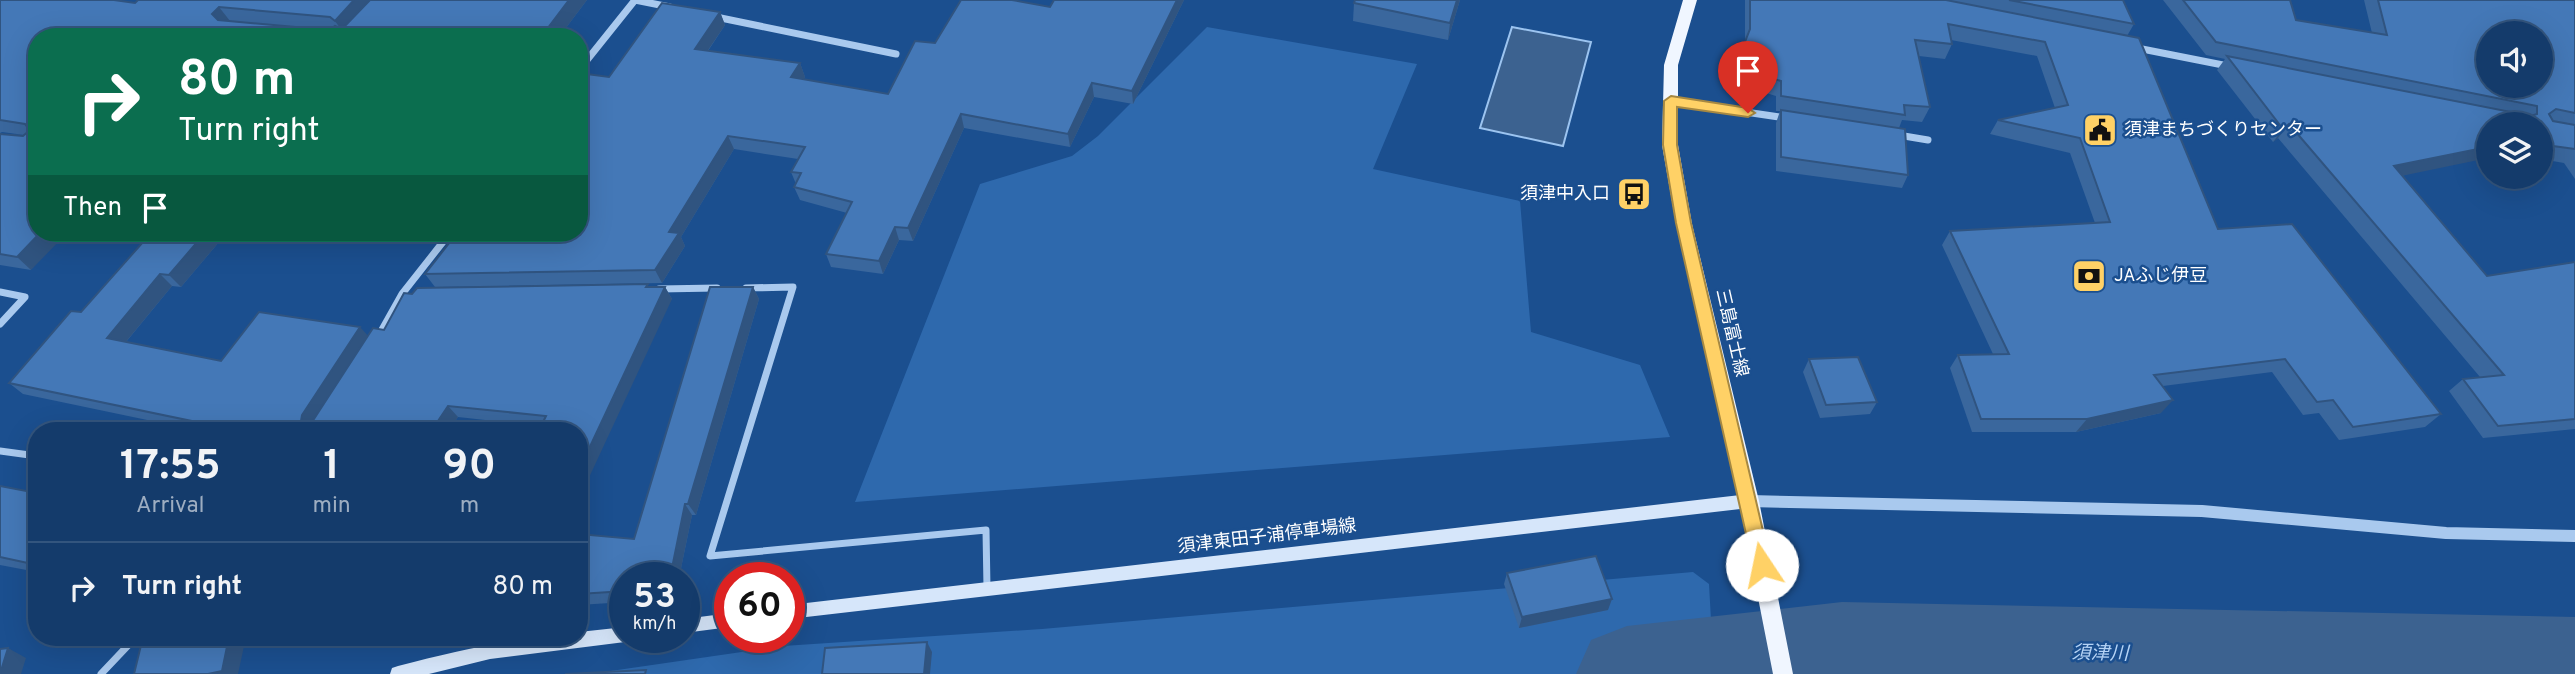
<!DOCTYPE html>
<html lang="en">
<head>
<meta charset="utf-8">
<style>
  :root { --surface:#143b6b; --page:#1d4271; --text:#f1f3f6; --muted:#9dadc1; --line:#33557e }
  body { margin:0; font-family:Overpass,"Noto Sans JP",sans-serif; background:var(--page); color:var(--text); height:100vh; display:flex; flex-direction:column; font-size:26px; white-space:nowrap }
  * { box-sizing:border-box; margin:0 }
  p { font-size:23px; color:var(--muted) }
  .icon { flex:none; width:38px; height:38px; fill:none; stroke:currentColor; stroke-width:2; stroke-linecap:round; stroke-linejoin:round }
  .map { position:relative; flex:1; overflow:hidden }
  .panel { position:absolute; left:28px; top:422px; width:560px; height:224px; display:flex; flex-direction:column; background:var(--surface); border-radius:28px; box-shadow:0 7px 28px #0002,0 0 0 2px var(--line) }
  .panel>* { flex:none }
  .top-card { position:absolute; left:28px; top:28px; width:560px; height:214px; border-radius:28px; box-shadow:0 7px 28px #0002,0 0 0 2px var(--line); background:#0b6e4f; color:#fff; overflow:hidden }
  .controls { position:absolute; left:2476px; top:21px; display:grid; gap:14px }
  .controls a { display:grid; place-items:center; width:77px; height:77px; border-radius:50%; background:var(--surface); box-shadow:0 7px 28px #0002,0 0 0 2px var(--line); font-size:35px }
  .speed { position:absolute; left:609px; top:562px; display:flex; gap:14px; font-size:35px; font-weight:700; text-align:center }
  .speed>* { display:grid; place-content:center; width:91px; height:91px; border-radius:50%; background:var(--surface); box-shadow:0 7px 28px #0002,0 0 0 2px var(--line); line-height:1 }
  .speed small { font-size:18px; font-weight:400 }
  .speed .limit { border:10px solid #d22; background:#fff; color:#111 }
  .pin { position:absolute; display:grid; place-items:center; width:60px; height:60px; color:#fff; margin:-72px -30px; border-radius:50% 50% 50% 0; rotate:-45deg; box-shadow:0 0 7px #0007 }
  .pin .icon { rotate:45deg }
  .me { position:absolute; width:77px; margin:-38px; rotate:349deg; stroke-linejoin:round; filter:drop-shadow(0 0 5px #0008) }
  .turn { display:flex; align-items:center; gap:24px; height:147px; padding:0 35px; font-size:32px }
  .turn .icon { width:91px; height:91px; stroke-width:2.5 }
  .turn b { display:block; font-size:49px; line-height:60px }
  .then { display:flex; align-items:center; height:66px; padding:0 35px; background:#0003; gap:14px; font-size:26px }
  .eta { display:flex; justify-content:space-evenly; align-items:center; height:119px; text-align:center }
  .eta b { font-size:42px; font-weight:700; line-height:49px }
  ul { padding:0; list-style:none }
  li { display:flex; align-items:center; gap:21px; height:91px; padding:0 35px; border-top:2px solid var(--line) }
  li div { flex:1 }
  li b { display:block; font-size:26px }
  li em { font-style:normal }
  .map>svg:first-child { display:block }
</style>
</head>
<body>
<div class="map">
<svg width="2575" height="674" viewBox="0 0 2575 674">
  <rect width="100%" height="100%" fill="#1b4f8f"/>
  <g fill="#2e69ad">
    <polygon points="1207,27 1417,64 1373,169 1520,201 1531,332 1640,365 1670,437 855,502 980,184 1072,156 1098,136"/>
    <polygon points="1693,572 1709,584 1714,674 590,674 783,646 1042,629"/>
  </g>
  <polygon fill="#3c6290" stroke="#9cc4f0" stroke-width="2" points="1512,27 1591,42 1563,146 1480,128"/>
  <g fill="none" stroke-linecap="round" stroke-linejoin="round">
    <polygon fill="#3c6290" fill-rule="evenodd" points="1842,602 2575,617 2575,674 1576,674 1591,640 1627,626"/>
    <g stroke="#a9c9ee" stroke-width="7">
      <polyline points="716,17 896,54"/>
      <polyline points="2137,48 2228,66"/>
      <polyline points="579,70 635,0 670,7"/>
      <polyline points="1671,101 1786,118"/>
      <polyline points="1898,135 1928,140"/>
      <polyline points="746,288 793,287 710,556 986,530 987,588"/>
      <polyline points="659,289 717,288"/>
      <polyline points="0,292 25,297 0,324"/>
      <polyline points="379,335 402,294 450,233"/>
      <polyline points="0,451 37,456"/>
      <polyline points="101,674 136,637"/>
    </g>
    <polyline stroke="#a9c9ee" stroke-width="12" points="1749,501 2202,511 2446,533 2575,536"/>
    <g fill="#d6e6fa" fill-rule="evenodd">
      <polygon points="1749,494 1754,496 1757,501 1754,506 1749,508 789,619 789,605"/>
      <polygon points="730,613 730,627 684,633 684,619"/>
      <path d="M 625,627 L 625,637 L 632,637 L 625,642 L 490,659 L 429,674 L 390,674 L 392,668 L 398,666 C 462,650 512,637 579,637 L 579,632 Z"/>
    </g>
    <polygon fill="#f0f6ff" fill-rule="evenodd" points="1683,0 1697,0 1678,65 1678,145 1692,224 1759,501 1793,674 1773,674 1739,501 1676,224 1662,145 1664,65"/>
  </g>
  <g fill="#3a679d">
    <polygon points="0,0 135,3 138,0 587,0 559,37 37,37 31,270 0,265 0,134 24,135 2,132 0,133"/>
    <polygon points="1184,0 1133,104 1094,97 1070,147 964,128 913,241 899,240 883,274 831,267 826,254 847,213 800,200 794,187 796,184 791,172 798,159 734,149 681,237 685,246 662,283 435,287 425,274 609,77 720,12 725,25 708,51 800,63 805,77 803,79 888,94 935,43 1050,7"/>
    <polygon points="1460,0 1448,40 1353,21 1354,3"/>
    <polygon points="1745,0 2123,0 2134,24 2127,36 2218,229 2441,414 2425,427 2339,440 2319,413 2303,415 2272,372 2163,386 2161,413 2076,432 1972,432 1950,368 1958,355 1993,354 1942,245 1950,231 2095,223 2070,153 1990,134 1998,120 2055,108 2037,56 1951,40 1952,44 1945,59 1919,56 1930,107 1922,122 1902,120 1899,128 1908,175 1902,188 1776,171 1776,123 1780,111 1776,111 1776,96 1730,82 1745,42"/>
    <polygon points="2163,0 2290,0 2296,20 2372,33 2364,0 2575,0 2575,179 2564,163 2541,159 2541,124 2402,176 2487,276 2575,262 2575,429 2483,438 2449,391 2463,379 2480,377 2278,138 2273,142 2217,70 2225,59 2206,55"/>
    <polygon points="219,242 181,287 172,286 126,342 221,361 368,336 384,330 649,287 665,287 672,299 541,426 458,417 449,430 195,430 23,394 9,383 81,312"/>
    <polygon points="753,287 759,299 696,515 692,515 679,578 625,578 625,602 579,605 579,534 634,539"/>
    <polygon points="1809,359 1877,402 1870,414 1820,418 1803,372"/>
    <polygon points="0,486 37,493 37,572 0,565"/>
    <polygon points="1507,573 1608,610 1519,628 1504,584"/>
  </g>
  <g fill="#305480">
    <polygon points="354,0 375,0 345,35 335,21"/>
    <polygon points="569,0 587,0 559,37 541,37"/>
    <polygon points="1177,0 1184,0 1133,104 1132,91"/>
    <polygon points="1457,0 1460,0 1448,40 1450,23"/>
    <polygon points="219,7 230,21 223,27 212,14"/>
    <polygon points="720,12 725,25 700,62 695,49"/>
    <polygon points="800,63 805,77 796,91 791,77"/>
    <polygon points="1092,83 1094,97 1070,147 1068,134"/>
    <polygon points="961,114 964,128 913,241 908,228"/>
    <polygon points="2289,124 2278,138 2273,142 2283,129"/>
    <polygon points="2549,135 2541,143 2541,137"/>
    <polygon points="728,136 734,149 681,237 685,246 662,283 655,270 669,232"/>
    <polygon points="2488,147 2488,158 2382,180 2394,166"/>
    <polygon points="895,227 899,240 883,274 879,261"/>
    <polygon points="40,233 67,233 31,270 17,257"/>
    <polygon points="205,233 210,233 219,242 181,287 169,275"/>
    <polygon points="160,274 172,286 120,349 107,338"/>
    <polygon points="665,287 672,299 579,499 579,470"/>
    <polygon points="753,287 759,299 696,515 688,504"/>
    <polygon points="360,327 370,338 312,430 301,421 302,415"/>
    <polygon points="2173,400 2161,413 2076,432 2087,419"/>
    <polygon points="448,406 458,417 449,430 432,430"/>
    <polygon points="685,504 692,515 679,578 670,578"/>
    <polygon points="1612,599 1608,610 1519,628 1522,617"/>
    <polygon points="229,637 246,637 238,674 208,674"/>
    <polygon points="927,642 932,652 930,674 924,674"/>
    <polygon points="8,648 26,658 21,674 0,674"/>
  </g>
  <g fill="#4478b7" stroke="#305480" stroke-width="2" fill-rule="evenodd">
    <polygon points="0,0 114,0 135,3 138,0 354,0 335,21 330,17 219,7 212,14 218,20 329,30 335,26 342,29 370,0 569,0 541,37 37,37 37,233 40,233 17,257 0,254 0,134 23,136 30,130 25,124 0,120"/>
    <polygon points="961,0 1012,0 1050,7 1054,0 1177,0 1132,91 1092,83 1068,134 961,114 908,228 895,227 879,261 826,254 852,202 794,187 801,173 791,172 805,147 728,136 669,232 679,233 655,270 425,274 457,233 579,233 579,73 609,77 662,3 720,12 695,49 800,63 791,77 888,94 915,41 935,43"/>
    <polygon points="1355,0 1457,0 1450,23 1354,3"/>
    <polygon points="1750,0 1946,0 2139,38 2218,229 2292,224 2441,414 2353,427 2333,400 2317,402 2285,359 2154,375 2173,400 2087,419 1981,419 1958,355 2009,354 1950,231 2110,222 2080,138 1998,120 2068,105 2045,42 1948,24 1952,44 1915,40 1930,107 1904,105 1905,115 1781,96 1781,81 1735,67 1750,29"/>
    <polygon points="2009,0 2123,0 2134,24"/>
    <path d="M 2183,0 L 2290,0 L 2296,20 L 2387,35 L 2378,0 L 2575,0 L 2575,113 L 2556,109 L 2549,114 L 2553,121 L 2575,125 L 2575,149 L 2553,146 L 2549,135 L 2541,137 L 2541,124 L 2488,124 L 2488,147 L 2394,166 L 2487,276 L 2575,262 L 2575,419 L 2498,426 L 2463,379 L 2504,375 L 2289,124 L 2283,129 L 2227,56 L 2531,116 L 2537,114 L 2537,106 L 2216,42 ZM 2488,33 L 2541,33 L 2541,86 L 2488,86 Z"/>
    <polygon points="1781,110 1905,129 1908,175 1781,157"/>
    <polygon points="151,233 205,233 169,275 160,274 107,338 221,361 259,312 360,327 302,415 301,421 306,425 312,422 373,328 384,330 404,293 412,294 417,288 648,284 646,287 665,287 579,470 579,430 539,430 546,416 448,406 432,430 201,430 206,424 9,383 71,311 81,312"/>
    <polygon points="710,287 753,287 688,504 685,504 670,578 625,578 625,591 579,594 579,534 634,539"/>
    <polygon points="1858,357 1877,402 1826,405 1809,359"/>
    <polygon points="0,486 37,493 37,565 0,557"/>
    <polygon points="1596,556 1612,599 1522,617 1507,573"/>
    <polygon points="143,637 229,637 222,671 208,674 134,674"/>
    <polygon points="927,642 924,674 822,674 825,648"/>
    <polygon points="8,648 0,674 0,649"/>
    <polygon points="646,670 645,674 565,674"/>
  </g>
  <polygon fill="#ffd166" stroke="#a68842" stroke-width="2" points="1671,96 1748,108 1755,113 1748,117 1677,107 1677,145 1691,223 1771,565 1769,570 1762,573 1756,570 1753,565 1676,223 1663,145 1664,101"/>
  <defs>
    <g id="civic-square" transform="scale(1.75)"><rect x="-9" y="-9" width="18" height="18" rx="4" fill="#ffd166" stroke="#1b4f8f"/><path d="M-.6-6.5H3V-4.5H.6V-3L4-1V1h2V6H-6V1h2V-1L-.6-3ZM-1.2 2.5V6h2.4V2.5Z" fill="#111"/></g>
    <g id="bus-square" transform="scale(1.75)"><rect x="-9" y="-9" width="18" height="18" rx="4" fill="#ffd166" stroke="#1b4f8f"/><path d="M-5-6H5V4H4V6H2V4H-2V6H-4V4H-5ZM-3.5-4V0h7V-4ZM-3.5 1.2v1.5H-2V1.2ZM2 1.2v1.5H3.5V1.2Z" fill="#111"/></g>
    <g id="bank-square" transform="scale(1.75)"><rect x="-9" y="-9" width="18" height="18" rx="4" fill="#ffd166" stroke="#1b4f8f"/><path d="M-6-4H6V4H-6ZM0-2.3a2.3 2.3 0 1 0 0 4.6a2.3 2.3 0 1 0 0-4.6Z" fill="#111"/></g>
  </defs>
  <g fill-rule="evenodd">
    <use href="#civic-square" x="2100" y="130"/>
    <use href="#bus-square" x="1634" y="194"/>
    <use href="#bank-square" x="2089" y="276"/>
  </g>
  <g text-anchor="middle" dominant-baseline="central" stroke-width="5" stroke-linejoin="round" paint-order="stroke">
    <g font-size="18" fill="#fff" stroke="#1b4f8f" text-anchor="start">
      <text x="2124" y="130">須津まちづくりセンター</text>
      <text x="1610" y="194" text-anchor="end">須津中入口</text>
      <text x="2114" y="276">JAふじ伊豆</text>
    </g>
    <g font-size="18" fill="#fff" stroke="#1b4f8f">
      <text transform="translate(1731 333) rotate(77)">三島富士線</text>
      <text transform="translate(1267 537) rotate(-7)">須津東田子浦停車場線</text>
    </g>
    <g font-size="19" font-style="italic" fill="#b5d3f5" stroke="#1b4f8f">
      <text transform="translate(2100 654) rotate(1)">須津川</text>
    </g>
  </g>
</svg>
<div class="controls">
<a><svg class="icon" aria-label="sound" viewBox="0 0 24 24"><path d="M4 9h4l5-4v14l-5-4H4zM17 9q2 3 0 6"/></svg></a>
<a><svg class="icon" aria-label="layers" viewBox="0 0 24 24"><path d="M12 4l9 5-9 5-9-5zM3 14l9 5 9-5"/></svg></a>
</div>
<div class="speed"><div>53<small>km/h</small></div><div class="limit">60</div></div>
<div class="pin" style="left:1748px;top:113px;background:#d93025"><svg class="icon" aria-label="arrive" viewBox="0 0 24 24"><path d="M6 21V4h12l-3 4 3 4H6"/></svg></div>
<svg class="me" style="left:1762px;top:565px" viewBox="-20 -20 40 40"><circle r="19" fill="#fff"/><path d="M0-13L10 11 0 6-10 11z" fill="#ffd166"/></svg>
<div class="top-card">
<div class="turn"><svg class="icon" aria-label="right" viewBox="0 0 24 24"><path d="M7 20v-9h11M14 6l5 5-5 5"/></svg><div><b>80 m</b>Turn right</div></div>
<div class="then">Then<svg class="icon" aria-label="arrive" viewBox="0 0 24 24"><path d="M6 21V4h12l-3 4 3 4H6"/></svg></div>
</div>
<section class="panel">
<div class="eta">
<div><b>17:55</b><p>Arrival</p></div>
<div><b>1</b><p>min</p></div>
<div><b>90</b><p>m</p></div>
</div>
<ul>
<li><svg class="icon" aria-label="right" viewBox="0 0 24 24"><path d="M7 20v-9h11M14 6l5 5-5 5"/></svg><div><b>Turn right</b></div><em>80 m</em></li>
</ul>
</section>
</div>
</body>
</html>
